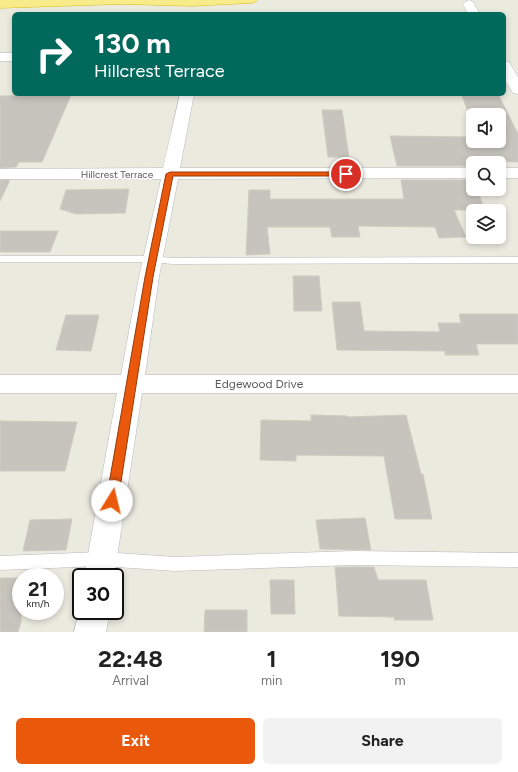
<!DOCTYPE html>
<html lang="en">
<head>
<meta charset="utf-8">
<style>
  :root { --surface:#fff; --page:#f2f2f2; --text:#222; --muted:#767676; --accent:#ea580c }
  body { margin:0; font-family:Figtree,sans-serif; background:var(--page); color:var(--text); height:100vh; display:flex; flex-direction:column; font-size:15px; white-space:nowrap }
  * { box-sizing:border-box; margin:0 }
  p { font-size:13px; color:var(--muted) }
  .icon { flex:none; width:22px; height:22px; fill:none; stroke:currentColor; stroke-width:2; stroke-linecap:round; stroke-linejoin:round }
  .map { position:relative; height:632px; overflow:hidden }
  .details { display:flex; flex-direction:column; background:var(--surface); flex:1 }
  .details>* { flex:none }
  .top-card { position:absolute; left:12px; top:12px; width:494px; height:84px; border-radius:6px; box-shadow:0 2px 6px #0003; background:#00695c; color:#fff; overflow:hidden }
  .controls { position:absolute; left:466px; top:108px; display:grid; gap:8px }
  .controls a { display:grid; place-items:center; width:40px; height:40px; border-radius:6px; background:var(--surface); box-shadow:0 2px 6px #0003; font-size:20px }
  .speed { position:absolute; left:12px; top:568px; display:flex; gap:8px; font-size:20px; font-weight:700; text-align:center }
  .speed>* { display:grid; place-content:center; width:52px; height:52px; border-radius:50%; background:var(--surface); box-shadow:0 2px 6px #0003; line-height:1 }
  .speed small { font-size:10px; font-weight:400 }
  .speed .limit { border:2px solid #111; border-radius:6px; background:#fff; color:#111 }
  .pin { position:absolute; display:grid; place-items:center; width:34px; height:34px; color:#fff; margin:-17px; border:2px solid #fff; border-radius:50%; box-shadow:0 1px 4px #0007 }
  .me { position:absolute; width:44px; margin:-22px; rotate:9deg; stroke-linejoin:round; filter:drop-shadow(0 0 3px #0008) }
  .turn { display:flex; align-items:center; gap:14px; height:84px; padding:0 16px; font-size:18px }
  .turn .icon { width:52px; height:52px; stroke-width:2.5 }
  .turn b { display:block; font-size:28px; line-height:34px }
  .eta { display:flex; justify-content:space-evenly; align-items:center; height:68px; text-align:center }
  .eta b { font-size:24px; font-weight:700; line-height:28px }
  .button { display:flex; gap:8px; margin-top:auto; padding:8px 16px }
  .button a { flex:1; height:46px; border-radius:6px; background:var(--accent); color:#fff; font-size:16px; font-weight:700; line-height:46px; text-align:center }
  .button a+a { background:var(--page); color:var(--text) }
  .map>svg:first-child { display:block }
</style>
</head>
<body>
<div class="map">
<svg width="518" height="632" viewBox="0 0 518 632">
  <rect width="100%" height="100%" fill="#ebeadf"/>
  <g fill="#c6c4bd" stroke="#cfccbe">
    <polygon points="71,95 42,162 19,162 16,167 0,168 0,96"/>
    <polygon points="462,96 499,96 518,134 518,162 466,161 468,166 397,166 390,136 473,137 473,141 499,141 499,115 473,115 473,124"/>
    <polygon points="322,110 342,110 349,157 328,157"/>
    <polygon points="0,180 10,180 0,201"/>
    <polygon points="401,180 473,180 473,189 477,189 485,210 454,210 466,237 439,238 435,227 358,226 360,237 332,237 330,227 267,227 270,254 246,255 249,190 270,190 270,199 404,199"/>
    <polygon points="129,189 125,213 76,214 60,209 66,190"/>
    <polygon points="0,231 58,231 50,252 0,252"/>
    <polygon points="293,276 319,276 322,311 294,311"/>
    <polygon points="332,302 360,302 364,331 440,332 438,323 461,323 459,314 518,314 518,344 476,344 479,355 445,355 445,351 337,350"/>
    <polygon points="66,315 99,315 91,351 56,350"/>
    <polygon points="311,415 347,416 348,417 406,415 421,474 423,474 432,519 395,519 384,456 296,455 296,461 260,460 261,420 311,421"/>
    <polygon points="0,421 77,422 65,471 0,471"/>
    <polygon points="365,518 371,550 320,549 316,520"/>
    <polygon points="72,519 66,550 23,551 30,520"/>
    <polygon points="335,567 374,567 378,580 426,580 433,620 394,620 394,617 339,616"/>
    <polygon points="0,578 21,578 21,622 18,632 0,632"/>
    <polygon points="270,580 294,580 295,614 271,614"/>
    <polygon points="205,610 247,610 247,632 204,632"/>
  </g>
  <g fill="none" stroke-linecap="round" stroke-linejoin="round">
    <g stroke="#b7b8be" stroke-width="1">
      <g id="lane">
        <polygon points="0,256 153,256 172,258 518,257 518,263 172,264 153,262 0,262"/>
        <polygon points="354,551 518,553 518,567 354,565 175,571 102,566 0,570 0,556 102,552 175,557"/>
      </g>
    </g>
    <g stroke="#b7b8be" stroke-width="1">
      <g id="street">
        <polygon points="469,0 473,2 480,14 468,14 463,4 465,2"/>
        <rect x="0" y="53" width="14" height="8"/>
        <polygon points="504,61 509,62 518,77 518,94 513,93 504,78"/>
        <polygon points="180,94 194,94 180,168 473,168 473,178 178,179 159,277 145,375 518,375 518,393 142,393 114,577 84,577 117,393 0,393 0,375 121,375 139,277 161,179 0,179 0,169 163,168"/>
        <rect x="499" y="168" width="19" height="10"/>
        <polygon points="81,605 81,611 110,611 106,632 74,632"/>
      </g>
    </g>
    <g stroke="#dfbc0b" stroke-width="1">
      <polygon id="highway" points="0,0 257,0 255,2 251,3 191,6 123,4 0,8"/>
    </g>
    <use href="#lane" fill="#fff" fill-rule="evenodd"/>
    <use href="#street" fill="#fff" fill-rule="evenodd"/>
    <use href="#highway" fill="#f7eb8a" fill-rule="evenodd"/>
  </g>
  <polygon fill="#ea580c" stroke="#983908" points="170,172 346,172 350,174 346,176 173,176 153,277 118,501 116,504 112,505 108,504 106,501 145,277 166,174"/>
  <g text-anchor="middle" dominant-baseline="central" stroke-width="3.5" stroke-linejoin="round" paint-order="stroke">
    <g font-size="10" fill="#585a60" stroke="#fff">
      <text x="117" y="174">Hillcrest Terrace</text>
    </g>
    <g font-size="12" fill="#585a60" stroke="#fff">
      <text x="259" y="384">Edgewood Drive</text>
    </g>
  </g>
</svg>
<div class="controls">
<a><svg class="icon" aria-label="sound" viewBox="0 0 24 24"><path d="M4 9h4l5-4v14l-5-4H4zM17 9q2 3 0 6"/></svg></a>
<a><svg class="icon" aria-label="search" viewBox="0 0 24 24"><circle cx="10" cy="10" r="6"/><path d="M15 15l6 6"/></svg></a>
<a><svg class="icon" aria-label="layers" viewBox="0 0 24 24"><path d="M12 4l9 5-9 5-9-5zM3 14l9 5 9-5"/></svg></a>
</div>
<div class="speed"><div>21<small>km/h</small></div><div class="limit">30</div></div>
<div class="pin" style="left:346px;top:174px;background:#d93025"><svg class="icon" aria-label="arrive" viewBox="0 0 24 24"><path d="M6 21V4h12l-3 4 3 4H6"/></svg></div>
<svg class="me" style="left:112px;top:501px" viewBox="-20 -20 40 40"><circle r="19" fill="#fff"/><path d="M0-13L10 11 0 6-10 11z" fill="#ea580c"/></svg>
<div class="top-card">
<div class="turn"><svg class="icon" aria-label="right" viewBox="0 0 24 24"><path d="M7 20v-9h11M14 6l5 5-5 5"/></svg><div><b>130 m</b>Hillcrest Terrace</div></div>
</div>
</div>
<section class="details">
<div class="eta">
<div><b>22:48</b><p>Arrival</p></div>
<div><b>1</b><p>min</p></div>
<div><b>190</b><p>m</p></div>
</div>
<div class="button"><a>Exit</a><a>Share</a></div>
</section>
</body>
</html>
